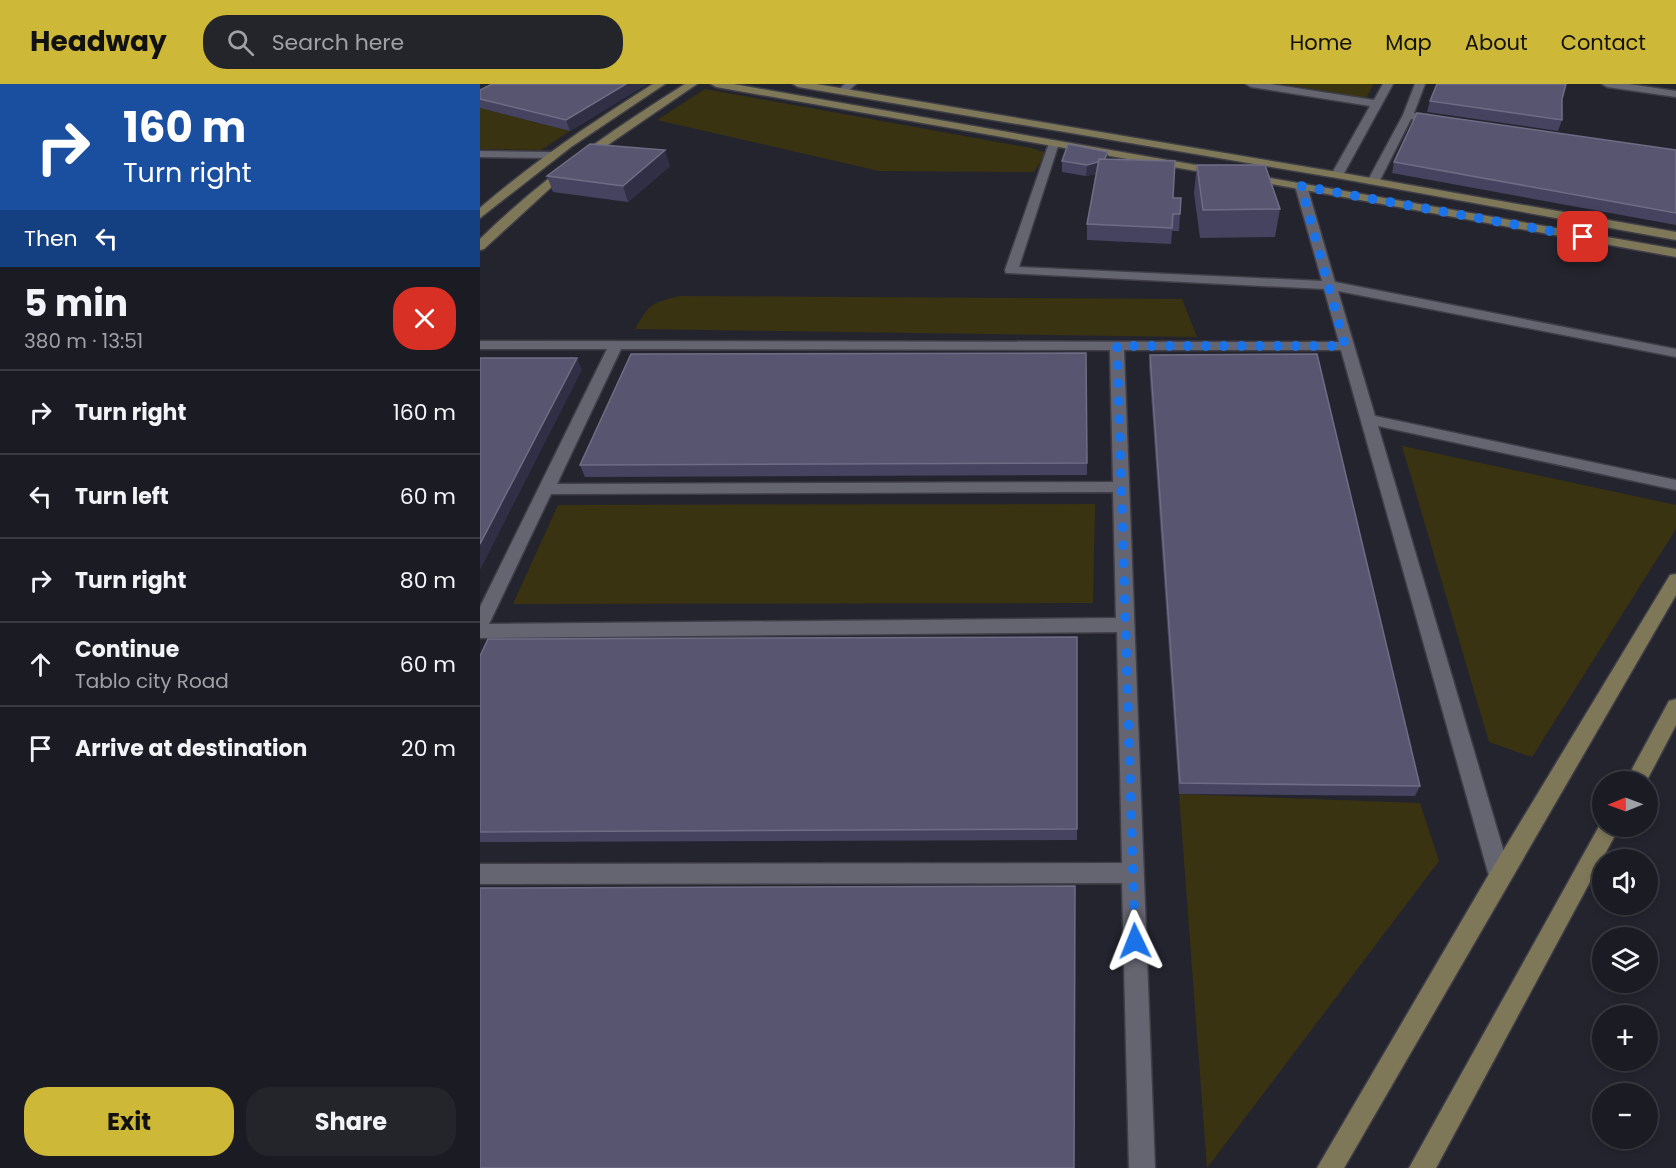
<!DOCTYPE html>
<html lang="en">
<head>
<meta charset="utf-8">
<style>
  :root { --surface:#1b1b23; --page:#24242b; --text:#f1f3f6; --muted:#a0a1a6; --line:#393941; --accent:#ceb837 }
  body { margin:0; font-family:Poppins,sans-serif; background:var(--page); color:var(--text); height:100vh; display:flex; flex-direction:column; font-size:22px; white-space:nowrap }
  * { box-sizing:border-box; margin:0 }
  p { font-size:20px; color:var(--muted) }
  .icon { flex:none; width:33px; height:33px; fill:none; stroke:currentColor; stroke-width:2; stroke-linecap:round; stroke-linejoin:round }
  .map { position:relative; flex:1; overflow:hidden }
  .panel { display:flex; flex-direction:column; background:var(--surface); width:480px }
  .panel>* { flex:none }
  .guide { background:#1a4fa0; color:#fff; overflow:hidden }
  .needle { width:39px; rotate:269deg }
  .tools { position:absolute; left:1112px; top:687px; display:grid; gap:12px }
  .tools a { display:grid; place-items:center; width:66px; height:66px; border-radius:50%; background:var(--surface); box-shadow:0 3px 9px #0003,0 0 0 2px var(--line); font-size:30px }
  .pin { position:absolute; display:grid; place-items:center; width:51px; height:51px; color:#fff; margin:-26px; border-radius:12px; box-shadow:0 3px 9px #0006 }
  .me { position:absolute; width:66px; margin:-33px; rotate:358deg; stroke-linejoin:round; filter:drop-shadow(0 0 4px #0008) }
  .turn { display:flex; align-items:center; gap:21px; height:126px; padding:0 24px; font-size:27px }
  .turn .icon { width:78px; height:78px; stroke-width:2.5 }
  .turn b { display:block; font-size:42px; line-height:51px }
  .then { display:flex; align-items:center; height:57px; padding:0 24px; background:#0003; gap:12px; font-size:22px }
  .round { display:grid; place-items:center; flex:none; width:63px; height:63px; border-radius:24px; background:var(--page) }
  .overview { display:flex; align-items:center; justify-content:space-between; height:102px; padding:0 24px }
  h1 { font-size:36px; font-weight:700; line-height:45px }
  .button { display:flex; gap:12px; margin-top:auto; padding:12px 24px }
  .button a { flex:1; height:69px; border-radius:24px; background:var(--accent); color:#111; font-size:24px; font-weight:700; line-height:69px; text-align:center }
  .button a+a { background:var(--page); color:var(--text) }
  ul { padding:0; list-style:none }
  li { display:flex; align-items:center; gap:18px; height:84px; padding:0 24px; border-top:2px solid var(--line) }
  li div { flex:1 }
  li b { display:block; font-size:22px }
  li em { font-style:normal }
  header { display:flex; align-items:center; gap:36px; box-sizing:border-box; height:84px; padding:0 30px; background:var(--accent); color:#111 }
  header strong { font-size:28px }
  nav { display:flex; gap:33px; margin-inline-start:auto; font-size:21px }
  .search { width:420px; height:54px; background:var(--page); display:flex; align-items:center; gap:15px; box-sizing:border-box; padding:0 21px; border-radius:24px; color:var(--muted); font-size:22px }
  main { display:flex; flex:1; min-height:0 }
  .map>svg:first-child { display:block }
</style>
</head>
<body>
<header>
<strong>Headway</strong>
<div class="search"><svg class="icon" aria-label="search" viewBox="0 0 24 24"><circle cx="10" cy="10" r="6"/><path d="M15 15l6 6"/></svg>Search here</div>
<nav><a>Home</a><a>Map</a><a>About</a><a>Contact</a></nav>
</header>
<main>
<section class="panel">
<div class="guide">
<div class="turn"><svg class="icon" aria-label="right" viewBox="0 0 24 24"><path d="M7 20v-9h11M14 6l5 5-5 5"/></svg><div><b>160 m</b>Turn right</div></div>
<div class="then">Then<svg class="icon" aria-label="left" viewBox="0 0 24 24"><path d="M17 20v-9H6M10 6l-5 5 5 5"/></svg></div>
</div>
<div class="overview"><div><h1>5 min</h1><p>380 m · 13:51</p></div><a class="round" style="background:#d93025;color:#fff"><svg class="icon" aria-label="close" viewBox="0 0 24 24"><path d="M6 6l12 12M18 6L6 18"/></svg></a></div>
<ul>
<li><svg class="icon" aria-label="right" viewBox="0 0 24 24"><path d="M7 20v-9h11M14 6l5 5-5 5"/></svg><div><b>Turn right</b></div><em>160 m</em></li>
<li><svg class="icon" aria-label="left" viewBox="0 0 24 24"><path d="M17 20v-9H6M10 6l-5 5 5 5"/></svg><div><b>Turn left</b></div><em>60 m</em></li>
<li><svg class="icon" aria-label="right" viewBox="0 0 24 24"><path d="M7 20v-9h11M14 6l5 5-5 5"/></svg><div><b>Turn right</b></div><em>80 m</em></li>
<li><svg class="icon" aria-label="ahead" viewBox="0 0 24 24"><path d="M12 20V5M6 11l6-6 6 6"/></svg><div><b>Continue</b><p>Tablo city Road</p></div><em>60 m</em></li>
<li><svg class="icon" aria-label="arrive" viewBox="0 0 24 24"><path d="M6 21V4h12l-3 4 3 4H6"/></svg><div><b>Arrive at destination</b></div><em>20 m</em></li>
</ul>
<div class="button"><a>Exit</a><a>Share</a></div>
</section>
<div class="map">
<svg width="1196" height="1084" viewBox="0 0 1196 1084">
  <rect width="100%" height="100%" fill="#24242f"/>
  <g fill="#3a3311">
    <polygon points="803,0 894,0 886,14"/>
    <polygon points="225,5 551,64 566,69 554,88 399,87 177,36"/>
    <polygon points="0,24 90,47 61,66 0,65"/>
    <path d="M 200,212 L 702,215 L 717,253 L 155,245 C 170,219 171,219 200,212 Z"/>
    <polygon points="922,362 1196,421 1196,445 1052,673 1009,658"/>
    <polygon points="615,420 613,519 33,520 78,421"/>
    <polygon points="699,710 940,719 959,777 727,1084"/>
  </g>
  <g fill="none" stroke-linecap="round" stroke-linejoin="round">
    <g stroke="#3f3e47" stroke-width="3">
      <g id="street">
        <polygon points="365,0 376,0 366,9 358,9 357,7"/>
        <polygon points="766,0 790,0 894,16 903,0 913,0 863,91 857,94 851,91 890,22 771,3"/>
        <polygon points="935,0 945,0 934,29 960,33 965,36 960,39 931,35 899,98 897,100 889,100 887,98 923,31"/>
        <polygon points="1122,0 1148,0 1196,7 1196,13 1127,3"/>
        <path d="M 574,56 L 579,59 L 539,183 L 842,197 L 815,102 L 821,99 L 827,102 L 855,198 L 1196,265 L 1196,273 L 858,207 L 895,332 L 1196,396 L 1196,406 L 898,342 L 1031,792 L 1028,799 L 1020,802 L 1012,799 L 1009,792 L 861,266 L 644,266 L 675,1084 L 649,1084 L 642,799 L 0,800 L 0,780 L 642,779 L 637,548 L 0,554 L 0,523 L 127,265 L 0,265 L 0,257 L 859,258 L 844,205 L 526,189 L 525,186 L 569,59 ZM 141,265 L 630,266 L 633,398 L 77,400 ZM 633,408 L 636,534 L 9,540 L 71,410 Z"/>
        <polygon points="0,67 71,68 77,71 71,74 0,73"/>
      </g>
    </g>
    <g stroke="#3f3e47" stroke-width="3">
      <g id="secondary">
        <path d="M 173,0 L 185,0 L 91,63 L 0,134 L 0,124 C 54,77 113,38 173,0 Z"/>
        <path d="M 205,0 L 217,0 L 132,58 L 78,97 L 4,165 L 0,166 L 0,155 C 62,94 132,46 205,0 Z"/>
        <polygon points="231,0 253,0 739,85 745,88 739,91 236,3"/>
        <polygon points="313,0 336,0 857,88 1196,148 1196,156 857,94 318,3"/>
        <polygon points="767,90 1196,165 1196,173 763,95 763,91"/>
        <polygon points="1196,490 1196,511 864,1084 837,1084 1012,785 1190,491"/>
        <polygon points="1196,615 1196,641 1166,698 1145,698 1189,617"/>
        <polygon points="1122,737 1122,742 1140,742 956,1084 929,1084"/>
      </g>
    </g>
    <use href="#street" fill="#656571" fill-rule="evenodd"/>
    <use href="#secondary" fill="#7e7859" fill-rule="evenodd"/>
  </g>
  <g fill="#464360">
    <polygon points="12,0 167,0 90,47 0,24 0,6"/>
    <polygon points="1082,15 1082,36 1078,47 947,28 950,17"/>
    <polygon points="1196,66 1196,141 912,89 914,78"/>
    <polygon points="628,76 693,114 700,130 699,147 692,147 691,160 607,156 607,140 616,90 606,92 582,88 582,77"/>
    <polygon points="717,81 800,125 795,153 720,154 714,109"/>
    <polygon points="190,82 148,118 73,108 67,92"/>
    <polygon points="606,269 607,391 105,393 100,381"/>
    <polygon points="670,271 940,702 935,712 699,710 669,282"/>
    <polygon points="597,553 597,756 0,758 0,572"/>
  </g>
  <g fill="#312f46">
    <polygon points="146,0 167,0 90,47 86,36"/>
    <polygon points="185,66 190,82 148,118 143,102"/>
    <polygon points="628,68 628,79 623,88 606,92 607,81"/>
    <polygon points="97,274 102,286 0,486 0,460"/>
  </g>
  <g fill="#585570" stroke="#6f6d85" stroke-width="1.5">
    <polygon points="12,0 146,0 86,36 0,15 0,6"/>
    <polygon points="957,0 1086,0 1082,15 1082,36 950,17"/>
    <polygon points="937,29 1196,66 1196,129 914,78"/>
    <polygon points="110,60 185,66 143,102 67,92"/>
    <polygon points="588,60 628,68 624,76 619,75 618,78 607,81 582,77"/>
    <polygon points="619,75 695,77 693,114 701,114 700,130 693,130 692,144 607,140"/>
    <polygon points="717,81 785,81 800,125 723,126"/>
    <polygon points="606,269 607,379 100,381 151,270"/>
    <polygon points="837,270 940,702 700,699 670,271"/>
    <polygon points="0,274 97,274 0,460"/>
    <polygon points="597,553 597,745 0,748 0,572 8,555"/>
    <polygon points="595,802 594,1084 0,1084 0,804"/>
  </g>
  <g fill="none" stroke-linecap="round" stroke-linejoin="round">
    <polyline stroke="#1a73e8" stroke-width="10" stroke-dasharray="0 18" points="655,857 637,262 865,262 821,102 1103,153"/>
  </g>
</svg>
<div class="tools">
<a><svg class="needle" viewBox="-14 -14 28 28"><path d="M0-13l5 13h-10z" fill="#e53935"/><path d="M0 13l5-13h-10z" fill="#a0a1a6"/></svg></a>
<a><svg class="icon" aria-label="sound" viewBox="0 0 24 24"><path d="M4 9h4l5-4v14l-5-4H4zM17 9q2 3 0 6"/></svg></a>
<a><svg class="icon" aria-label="layers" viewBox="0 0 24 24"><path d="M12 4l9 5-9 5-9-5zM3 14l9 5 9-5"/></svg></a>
<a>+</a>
<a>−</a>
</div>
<div class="pin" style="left:1103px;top:153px;background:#d93025"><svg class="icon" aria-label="arrive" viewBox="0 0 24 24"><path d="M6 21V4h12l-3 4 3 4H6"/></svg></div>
<svg class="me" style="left:655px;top:857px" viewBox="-20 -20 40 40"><path d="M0-17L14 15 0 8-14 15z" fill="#1a73e8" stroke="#fff" stroke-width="4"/></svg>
</div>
</main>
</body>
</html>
